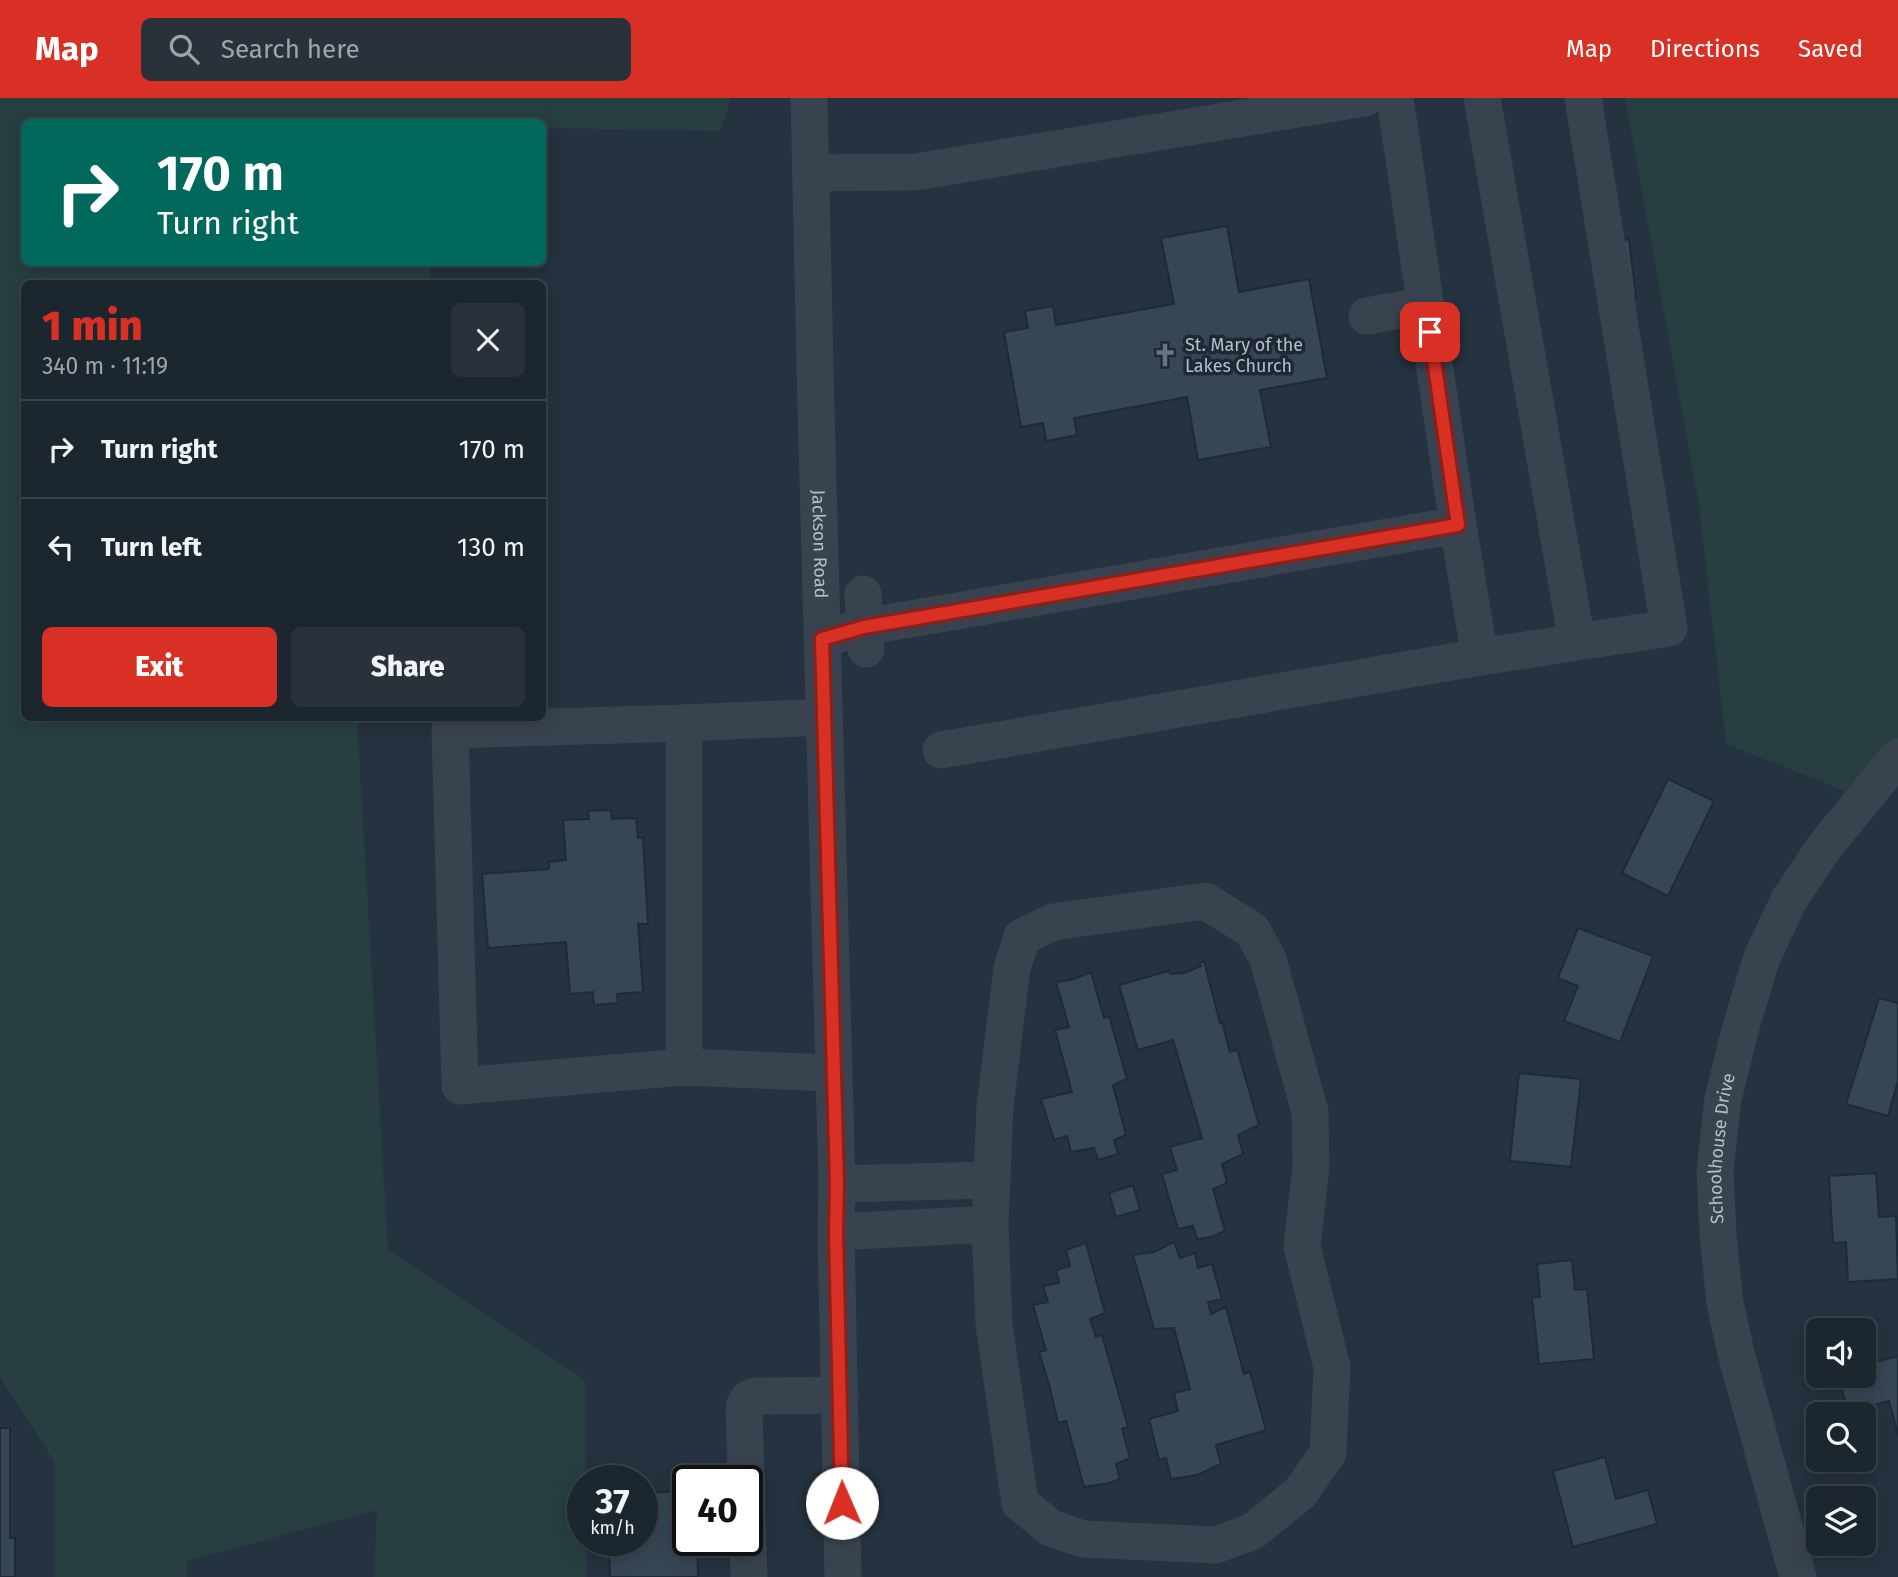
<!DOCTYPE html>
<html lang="en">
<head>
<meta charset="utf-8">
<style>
  :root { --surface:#1c262f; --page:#29323b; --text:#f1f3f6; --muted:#a0a5aa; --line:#3a434b; --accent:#d93025 }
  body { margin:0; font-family:"Fira Sans",sans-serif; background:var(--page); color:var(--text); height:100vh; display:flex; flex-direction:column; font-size:26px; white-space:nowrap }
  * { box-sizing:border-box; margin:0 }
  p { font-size:23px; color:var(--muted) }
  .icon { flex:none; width:38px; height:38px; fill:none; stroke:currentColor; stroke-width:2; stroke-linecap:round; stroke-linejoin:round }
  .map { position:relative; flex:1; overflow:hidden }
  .drawer { position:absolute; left:21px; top:182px; width:525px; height:441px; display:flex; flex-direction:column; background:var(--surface); border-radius:10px; box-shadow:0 4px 18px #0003,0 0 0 2px var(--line) }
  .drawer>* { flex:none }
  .hud { position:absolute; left:21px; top:21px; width:525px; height:147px; border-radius:10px; box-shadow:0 4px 18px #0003,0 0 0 2px var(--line); background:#00695c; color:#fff; overflow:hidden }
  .fabs { position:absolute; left:1806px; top:1220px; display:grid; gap:14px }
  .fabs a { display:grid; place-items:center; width:70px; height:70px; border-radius:10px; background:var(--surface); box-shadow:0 4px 18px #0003,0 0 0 2px var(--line); font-size:35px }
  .speed { position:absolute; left:567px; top:1367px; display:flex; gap:14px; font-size:35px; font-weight:700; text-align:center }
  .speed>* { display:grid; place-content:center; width:91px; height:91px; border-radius:50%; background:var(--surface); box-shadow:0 4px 18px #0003,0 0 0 2px var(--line); line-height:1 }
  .speed small { font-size:18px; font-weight:400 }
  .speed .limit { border:4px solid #111; border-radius:10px; background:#fff; color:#111 }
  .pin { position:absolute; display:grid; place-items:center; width:60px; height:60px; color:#fff; margin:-30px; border-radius:14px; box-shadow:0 4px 10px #0006 }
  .me { position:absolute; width:77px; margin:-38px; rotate:359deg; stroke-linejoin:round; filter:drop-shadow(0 0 5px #0008) }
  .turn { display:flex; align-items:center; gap:24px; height:147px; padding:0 21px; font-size:32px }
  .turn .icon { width:91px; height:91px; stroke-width:2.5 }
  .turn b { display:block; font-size:49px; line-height:60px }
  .round { display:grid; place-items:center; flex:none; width:74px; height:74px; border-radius:10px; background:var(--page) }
  .head { display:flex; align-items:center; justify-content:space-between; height:119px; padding:0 21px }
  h1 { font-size:42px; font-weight:800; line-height:52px; color:var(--accent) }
  .primary-button { display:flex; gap:14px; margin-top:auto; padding:14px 21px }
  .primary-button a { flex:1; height:80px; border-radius:10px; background:var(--accent); color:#fff; font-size:28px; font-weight:800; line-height:80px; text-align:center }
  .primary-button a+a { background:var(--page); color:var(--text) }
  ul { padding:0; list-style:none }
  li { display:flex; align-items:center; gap:21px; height:98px; padding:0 21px; border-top:2px solid var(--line) }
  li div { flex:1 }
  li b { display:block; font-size:26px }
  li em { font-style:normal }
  header { display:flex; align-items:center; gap:42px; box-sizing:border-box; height:98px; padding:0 35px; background:var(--accent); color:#fff }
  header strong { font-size:33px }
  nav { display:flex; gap:38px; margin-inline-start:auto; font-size:24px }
  .search { width:490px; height:63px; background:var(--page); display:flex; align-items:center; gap:18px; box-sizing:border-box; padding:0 24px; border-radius:10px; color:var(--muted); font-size:26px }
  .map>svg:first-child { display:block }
</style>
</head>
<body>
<header>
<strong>Map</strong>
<div class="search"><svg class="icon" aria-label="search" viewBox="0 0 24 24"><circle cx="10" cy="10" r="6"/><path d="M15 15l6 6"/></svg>Search here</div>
<nav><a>Map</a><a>Directions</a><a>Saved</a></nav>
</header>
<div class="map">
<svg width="1898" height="1479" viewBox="0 0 1898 1479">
  <rect width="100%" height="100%" fill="#25323f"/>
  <g fill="#273f40">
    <polygon points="0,0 731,0 720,33 543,30 542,24 24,24 24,164 430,165 430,185 24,186 24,620 357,620 388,1152 585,1282 586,1382 583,1382 583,1442 586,1442 586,1479 374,1479 377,1412 187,1463 187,1479 55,1479 55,1365 0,1279"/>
    <polygon points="1625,0 1898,0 1898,659 1865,701 1726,646 1699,407"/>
  </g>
  <g fill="#374655" stroke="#202a36" stroke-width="2">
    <polygon points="1227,128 1239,194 1309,181 1327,280 1260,292 1271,349 1198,362 1187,299 1074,320 1077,337 1046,343 1043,325 1021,329 1004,234 1028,230 1025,213 1053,208 1056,227 1174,206 1161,140"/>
    <polygon points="1629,141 1636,199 1623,202 1615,144"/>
    <polygon points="1668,681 1714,703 1668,798 1622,775"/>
    <polygon points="611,712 612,721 636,720 638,740 643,740 648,826 638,826 643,894 617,896 618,905 594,907 593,894 570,896 566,844 488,850 482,776 549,771 549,764 566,762 563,722 589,721 588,713"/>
    <polygon points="1578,830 1653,858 1620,944 1564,923 1578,888 1558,880"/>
    <polygon points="1204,863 1220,925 1222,924 1230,954 1237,951 1259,1027 1238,1037 1243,1056 1222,1066 1227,1085 1213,1091 1225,1133 1211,1139 1197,1141 1193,1128 1178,1131 1162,1076 1177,1072 1170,1049 1202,1040 1173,942 1138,952 1119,887 1169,873 1170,876 1185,875 1201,868 1200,865"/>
    <polygon points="1091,874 1104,920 1109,918 1127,981 1113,987 1126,1037 1114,1042 1118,1056 1098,1062 1094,1050 1071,1054 1067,1038 1054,1042 1041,1001 1072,994 1055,932 1069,929 1056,884 1074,881"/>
    <polygon points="1879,900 1898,905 1898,983 1888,1018 1846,1006"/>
    <polygon points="1519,975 1581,981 1571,1069 1510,1063"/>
    <polygon points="1876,1075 1879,1119 1896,1118 1898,1181 1848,1184 1846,1144 1833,1145 1829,1078"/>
    <polygon points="1133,1087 1140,1112 1116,1119 1109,1095"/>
    <polygon points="1174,1144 1180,1160 1195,1155 1198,1170 1212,1166 1222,1201 1208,1204 1211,1216 1226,1209 1244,1276 1250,1274 1266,1332 1216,1347 1221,1366 1197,1377 1171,1381 1166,1360 1159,1362 1149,1321 1178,1313 1174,1295 1190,1291 1174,1230 1154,1231 1133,1157 1154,1154"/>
    <polygon points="1086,1145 1105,1215 1090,1221 1096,1239 1102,1237 1128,1329 1122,1331 1130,1360 1116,1366 1120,1381 1110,1385 1084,1389 1066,1323 1058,1325 1049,1286 1039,1254 1046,1252 1033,1207 1048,1204 1043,1188 1059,1185 1056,1172 1070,1168 1066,1152"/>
    <polygon points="1572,1162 1575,1192 1587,1191 1594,1261 1539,1266 1532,1200 1540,1199 1537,1166"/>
    <polygon points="1898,1258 1898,1337 1889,1303 1848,1314 1838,1278 1864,1278 1864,1267"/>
    <polygon points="0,1330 10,1330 10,1440 15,1440 15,1479 0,1479"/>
    <polygon points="1605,1359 1616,1401 1648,1392 1657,1426 1573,1449 1553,1373"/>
    <polygon points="688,1393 688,1442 697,1442 698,1479 610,1479 609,1442 642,1442 642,1395"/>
  </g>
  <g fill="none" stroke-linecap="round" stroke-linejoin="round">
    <g stroke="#39434f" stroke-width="37">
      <path id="s1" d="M 809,0 L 816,311 L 837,1086 L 836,1134 L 843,1479"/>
      <polyline points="1395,0 1458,427 1480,559"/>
      <polyline points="1482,0 1577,544"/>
      <polyline points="811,75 915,74 1365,0"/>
      <polyline points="1367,218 1426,207"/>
      <polyline points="863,496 866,551"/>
      <polyline points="822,541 864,529 1458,427"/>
      <polyline points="824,619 684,625 684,969 832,975"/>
      <polyline points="684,625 450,632 460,988 684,969"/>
      <polyline points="941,652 1480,559 1669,530 1583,0"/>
      <polyline points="837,1086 992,1082"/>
      <polyline points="836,1134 990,1126 994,1227 1020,1405 1051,1430 1083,1441 1215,1447 1252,1434 1300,1395 1328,1355 1332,1269 1302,1148 1311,1069 1310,1014 1268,861 1252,832 1205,803 1053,824 1022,839 1012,870 995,1009 990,1126"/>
      <polyline points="746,1382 744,1309 748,1301 756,1298 840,1297"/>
      <polyline points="747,1419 749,1479"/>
      <path id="s2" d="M 1798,1479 L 1737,1259 L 1725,1205 L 1718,1137 L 1715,1073 L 1723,1001 L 1740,932 L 1762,859 L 1789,802 L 1825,748 L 1898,659"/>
    </g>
  </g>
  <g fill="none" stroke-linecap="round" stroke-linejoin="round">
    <g stroke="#8d1f18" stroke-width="18">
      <polyline id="route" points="842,1405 836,1134 837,1086 822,541 864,529 1458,427 1430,234"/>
    </g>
    <use href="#route" stroke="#d93025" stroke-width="12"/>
  </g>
  <defs>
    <g id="church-bare" transform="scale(1.89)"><path d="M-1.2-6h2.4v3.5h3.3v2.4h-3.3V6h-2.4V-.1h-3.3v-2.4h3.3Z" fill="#6b7280" stroke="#1e2834" stroke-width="2.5" paint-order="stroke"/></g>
  </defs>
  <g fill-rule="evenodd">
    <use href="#church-bare" x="1165" y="257"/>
  </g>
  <g text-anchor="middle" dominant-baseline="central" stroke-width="7" stroke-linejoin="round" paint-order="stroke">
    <g font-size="18" fill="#b5beca" stroke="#1e2834" text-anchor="start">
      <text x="1185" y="247">St. Mary of the<tspan x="1185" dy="21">Lakes Church</tspan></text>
    </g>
    <g font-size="18" fill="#b5beca" stroke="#1e2834">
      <text stroke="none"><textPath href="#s1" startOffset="446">Jackson Road</textPath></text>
      <text stroke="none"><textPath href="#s2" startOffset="439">Schoolhouse Drive</textPath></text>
    </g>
  </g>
</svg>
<div class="fabs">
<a><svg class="icon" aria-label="sound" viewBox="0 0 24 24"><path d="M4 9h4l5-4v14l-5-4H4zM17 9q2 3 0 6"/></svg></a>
<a><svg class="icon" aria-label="search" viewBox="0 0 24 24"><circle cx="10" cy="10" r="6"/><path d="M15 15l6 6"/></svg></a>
<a><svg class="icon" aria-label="layers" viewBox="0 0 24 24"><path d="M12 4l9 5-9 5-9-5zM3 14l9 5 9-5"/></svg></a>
</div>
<div class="speed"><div>37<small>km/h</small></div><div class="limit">40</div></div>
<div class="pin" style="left:1430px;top:234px;background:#d93025"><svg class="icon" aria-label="arrive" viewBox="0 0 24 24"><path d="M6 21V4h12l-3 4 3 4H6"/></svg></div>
<svg class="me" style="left:842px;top:1405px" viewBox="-20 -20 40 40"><circle r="19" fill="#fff"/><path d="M0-13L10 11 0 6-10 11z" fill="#d93025"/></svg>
<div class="hud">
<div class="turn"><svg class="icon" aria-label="right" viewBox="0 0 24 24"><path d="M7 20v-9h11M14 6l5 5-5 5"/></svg><div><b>170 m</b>Turn right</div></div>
</div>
<section class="drawer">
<div class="head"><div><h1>1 min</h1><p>340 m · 11:19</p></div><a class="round"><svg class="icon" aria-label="close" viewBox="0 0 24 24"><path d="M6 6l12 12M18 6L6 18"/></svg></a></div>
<ul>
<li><svg class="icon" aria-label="right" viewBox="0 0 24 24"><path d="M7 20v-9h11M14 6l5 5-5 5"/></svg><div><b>Turn right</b></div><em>170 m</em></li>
<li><svg class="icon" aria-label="left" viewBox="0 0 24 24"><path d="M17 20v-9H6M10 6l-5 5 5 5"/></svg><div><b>Turn left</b></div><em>130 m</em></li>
</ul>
<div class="primary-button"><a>Exit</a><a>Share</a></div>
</section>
</div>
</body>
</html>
